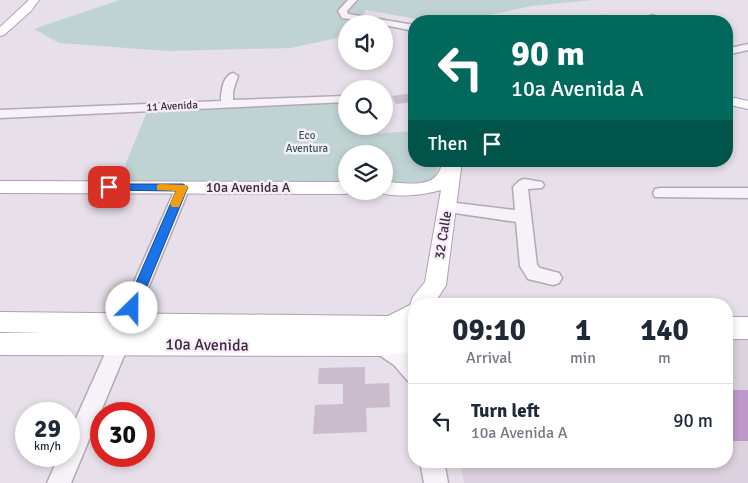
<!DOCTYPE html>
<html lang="en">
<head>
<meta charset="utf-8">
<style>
  :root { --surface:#fff; --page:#f6f6f7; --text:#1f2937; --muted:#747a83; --line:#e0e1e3 }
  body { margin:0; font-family:Signika,sans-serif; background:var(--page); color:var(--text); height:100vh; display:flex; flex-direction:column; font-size:19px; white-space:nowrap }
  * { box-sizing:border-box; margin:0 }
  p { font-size:16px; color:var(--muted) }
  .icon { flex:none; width:28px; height:28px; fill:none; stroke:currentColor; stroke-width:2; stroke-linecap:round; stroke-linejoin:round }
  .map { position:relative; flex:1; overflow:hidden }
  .side { position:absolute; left:408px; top:298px; width:325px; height:170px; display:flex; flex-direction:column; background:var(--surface); border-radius:20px; box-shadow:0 2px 8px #0003 }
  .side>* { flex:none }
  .banner { position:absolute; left:408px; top:15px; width:325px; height:152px; border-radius:20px; box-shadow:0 2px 8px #0003; background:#00695c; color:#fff; overflow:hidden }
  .fabs { position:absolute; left:338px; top:15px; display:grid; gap:10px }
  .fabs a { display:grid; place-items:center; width:55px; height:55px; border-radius:50%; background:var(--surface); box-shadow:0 2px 8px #0003; font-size:25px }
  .speed { position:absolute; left:15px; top:402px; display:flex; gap:10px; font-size:25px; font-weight:700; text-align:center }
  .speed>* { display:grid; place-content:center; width:65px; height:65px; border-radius:50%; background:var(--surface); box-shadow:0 2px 8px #0003; line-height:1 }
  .speed small { font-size:12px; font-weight:400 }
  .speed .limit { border:8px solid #d22; background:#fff; color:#111 }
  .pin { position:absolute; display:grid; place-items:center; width:42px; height:42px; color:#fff; margin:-21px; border-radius:10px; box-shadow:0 2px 8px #0006 }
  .me { position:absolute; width:55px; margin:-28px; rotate:23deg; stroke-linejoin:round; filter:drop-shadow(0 0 4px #0008) }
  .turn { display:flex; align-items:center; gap:18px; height:105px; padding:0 20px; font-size:22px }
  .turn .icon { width:65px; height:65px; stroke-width:2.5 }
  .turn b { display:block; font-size:35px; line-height:42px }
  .then { display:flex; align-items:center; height:48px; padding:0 20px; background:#0003; gap:10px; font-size:19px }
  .eta { display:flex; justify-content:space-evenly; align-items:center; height:85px; text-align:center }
  .eta b { font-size:30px; font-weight:800; line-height:35px }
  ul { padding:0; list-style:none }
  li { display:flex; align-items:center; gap:15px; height:75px; padding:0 20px; border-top:1px solid var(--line) }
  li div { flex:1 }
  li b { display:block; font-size:19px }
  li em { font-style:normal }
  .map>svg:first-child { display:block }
</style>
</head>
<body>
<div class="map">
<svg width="748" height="483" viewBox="0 0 748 483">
  <rect width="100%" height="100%" fill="#e7dfe9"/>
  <polygon fill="#dcd1de" points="726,340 748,340 748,483 464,483 460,461 726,461"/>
  <g fill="#c0d3d3">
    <polygon points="119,0 592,0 532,6 485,16 472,21 428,21 366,10 357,24 346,24 346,36 291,48 167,51 59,43 34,29"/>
    <polygon points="346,99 346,126 357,126 358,135 414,131 414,161 440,161 433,182 384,182 384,154 346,154 346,182 119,180 149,107"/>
  </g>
  <rect fill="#bf98cb" x="726" y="390" width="22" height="51"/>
  <g fill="#cabccc">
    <polygon points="414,93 414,102 396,104 392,96"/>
    <polygon points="365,367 365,384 389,383 390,407 366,408 367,432 313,434 315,405 343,404 343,384 318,384 319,368"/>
  </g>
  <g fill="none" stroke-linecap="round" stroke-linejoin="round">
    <g stroke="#b4a8b7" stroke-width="3">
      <g id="minor">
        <polygon points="348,0 357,0 347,11 348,14 414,25 414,31 384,25 384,24 342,18 338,11"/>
        <polygon points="653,15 664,21 650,20 650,16"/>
        <polygon points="603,16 612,21 600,21 599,19"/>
        <polygon points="748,44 748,50 726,55 726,49"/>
        <path d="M 233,73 L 238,76 L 233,91 L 233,100 L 345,96 L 346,102 L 0,118 L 0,110 L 221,101 C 221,91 223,76 233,73 Z"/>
        <polygon points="524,179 542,182 544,185 542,188 528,189 537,265 540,268 559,273 562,278 559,283 553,285 528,279 520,266 516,222 448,212 443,211 440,207 443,203 448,202 515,210 513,187 519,181"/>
        <polygon points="183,182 188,184 190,187 133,325 131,331 124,334 117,331 115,325 176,187 178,184"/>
        <polygon points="660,188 748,188 748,198 655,197 653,193 655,189"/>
        <polygon points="119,335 126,338 129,344 71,483 47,483 59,456 69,456 69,434 112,338"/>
        <polygon points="380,336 408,351 414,358 414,383 407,380 394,365 373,351 370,345 373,339"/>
        <polygon points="420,461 444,461 448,483 424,483"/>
      </g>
    </g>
    <g stroke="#b29eb5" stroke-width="2">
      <g id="major">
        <polygon points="29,0 39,0 31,11 4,35 0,36 0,27"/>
        <polygon points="726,96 748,101 748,109 726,104"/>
        <path d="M 444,161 L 462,161 L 446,285 L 434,304 L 414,304 L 414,327 L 410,329 L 414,329 L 414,351 L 380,356 L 0,355 L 0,333 L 44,333 L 0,332 L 0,312 L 388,316 L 410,305 L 413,297 L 425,282 L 441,190 C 425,195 391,199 377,191 L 384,191 L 384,182 C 398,182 426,188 436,176 C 440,172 441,166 444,161 Z"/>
        <polygon points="0,181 346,182 346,191 353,191 346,194 0,193"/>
        <rect x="726" y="317" width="22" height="22"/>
      </g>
    </g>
    <use href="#minor" fill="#f6f2f7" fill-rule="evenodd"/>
    <use href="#major" fill="#fff" fill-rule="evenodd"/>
  </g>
  <polygon fill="#1a73e8" stroke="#114b97" points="109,184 183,184 188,187 138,308 136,311 132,313 127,311 125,308 176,191 105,190 105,185"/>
  <polygon fill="#f59e0b" points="160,184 186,185 188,187 179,207 172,207 170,204 176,191 157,190 157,185"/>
  <g text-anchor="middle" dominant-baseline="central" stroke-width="5" stroke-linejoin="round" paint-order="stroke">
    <g font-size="11" fill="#3e2741" stroke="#f5eef6">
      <text transform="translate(172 106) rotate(-3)">11 Avenida</text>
    </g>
    <g font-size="11" fill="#345b5d" stroke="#f5eef6">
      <text x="307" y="135">Eco<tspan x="307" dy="13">Aventura</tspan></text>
    </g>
    <g font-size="14" fill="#3e2741" stroke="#f5eef6">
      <text x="248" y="187">10a Avenida A</text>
      <text transform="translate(443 235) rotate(-81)">32 Calle</text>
    </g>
    <g font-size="16" fill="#3e2741" stroke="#f5eef6">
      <text transform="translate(207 345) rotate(1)">10a Avenida</text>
    </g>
  </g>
</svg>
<div class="fabs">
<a><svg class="icon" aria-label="sound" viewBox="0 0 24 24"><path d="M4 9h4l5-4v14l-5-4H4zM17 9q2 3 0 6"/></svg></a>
<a><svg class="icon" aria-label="search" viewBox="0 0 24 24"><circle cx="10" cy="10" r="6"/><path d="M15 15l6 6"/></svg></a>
<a><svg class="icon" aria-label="layers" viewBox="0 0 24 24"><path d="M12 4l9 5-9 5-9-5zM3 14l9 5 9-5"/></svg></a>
</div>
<div class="speed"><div>29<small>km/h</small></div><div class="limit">30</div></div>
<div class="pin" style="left:109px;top:187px;background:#d93025"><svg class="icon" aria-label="arrive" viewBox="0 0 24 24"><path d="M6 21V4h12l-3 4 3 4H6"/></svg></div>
<svg class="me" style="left:132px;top:308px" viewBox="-20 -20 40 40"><circle r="19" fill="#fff"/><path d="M0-13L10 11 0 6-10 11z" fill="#1a73e8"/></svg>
<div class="banner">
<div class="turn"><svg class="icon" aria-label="left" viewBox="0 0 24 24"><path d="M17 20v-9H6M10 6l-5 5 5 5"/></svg><div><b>90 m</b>10a Avenida A</div></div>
<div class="then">Then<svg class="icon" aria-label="arrive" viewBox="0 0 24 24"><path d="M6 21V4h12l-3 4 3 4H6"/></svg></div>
</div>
<section class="side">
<div class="eta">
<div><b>09:10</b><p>Arrival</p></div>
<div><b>1</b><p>min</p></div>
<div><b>140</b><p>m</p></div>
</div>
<ul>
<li><svg class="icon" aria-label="left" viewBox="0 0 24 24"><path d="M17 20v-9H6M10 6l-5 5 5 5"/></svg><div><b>Turn left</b><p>10a Avenida A</p></div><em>90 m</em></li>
</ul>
</section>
</div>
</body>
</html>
